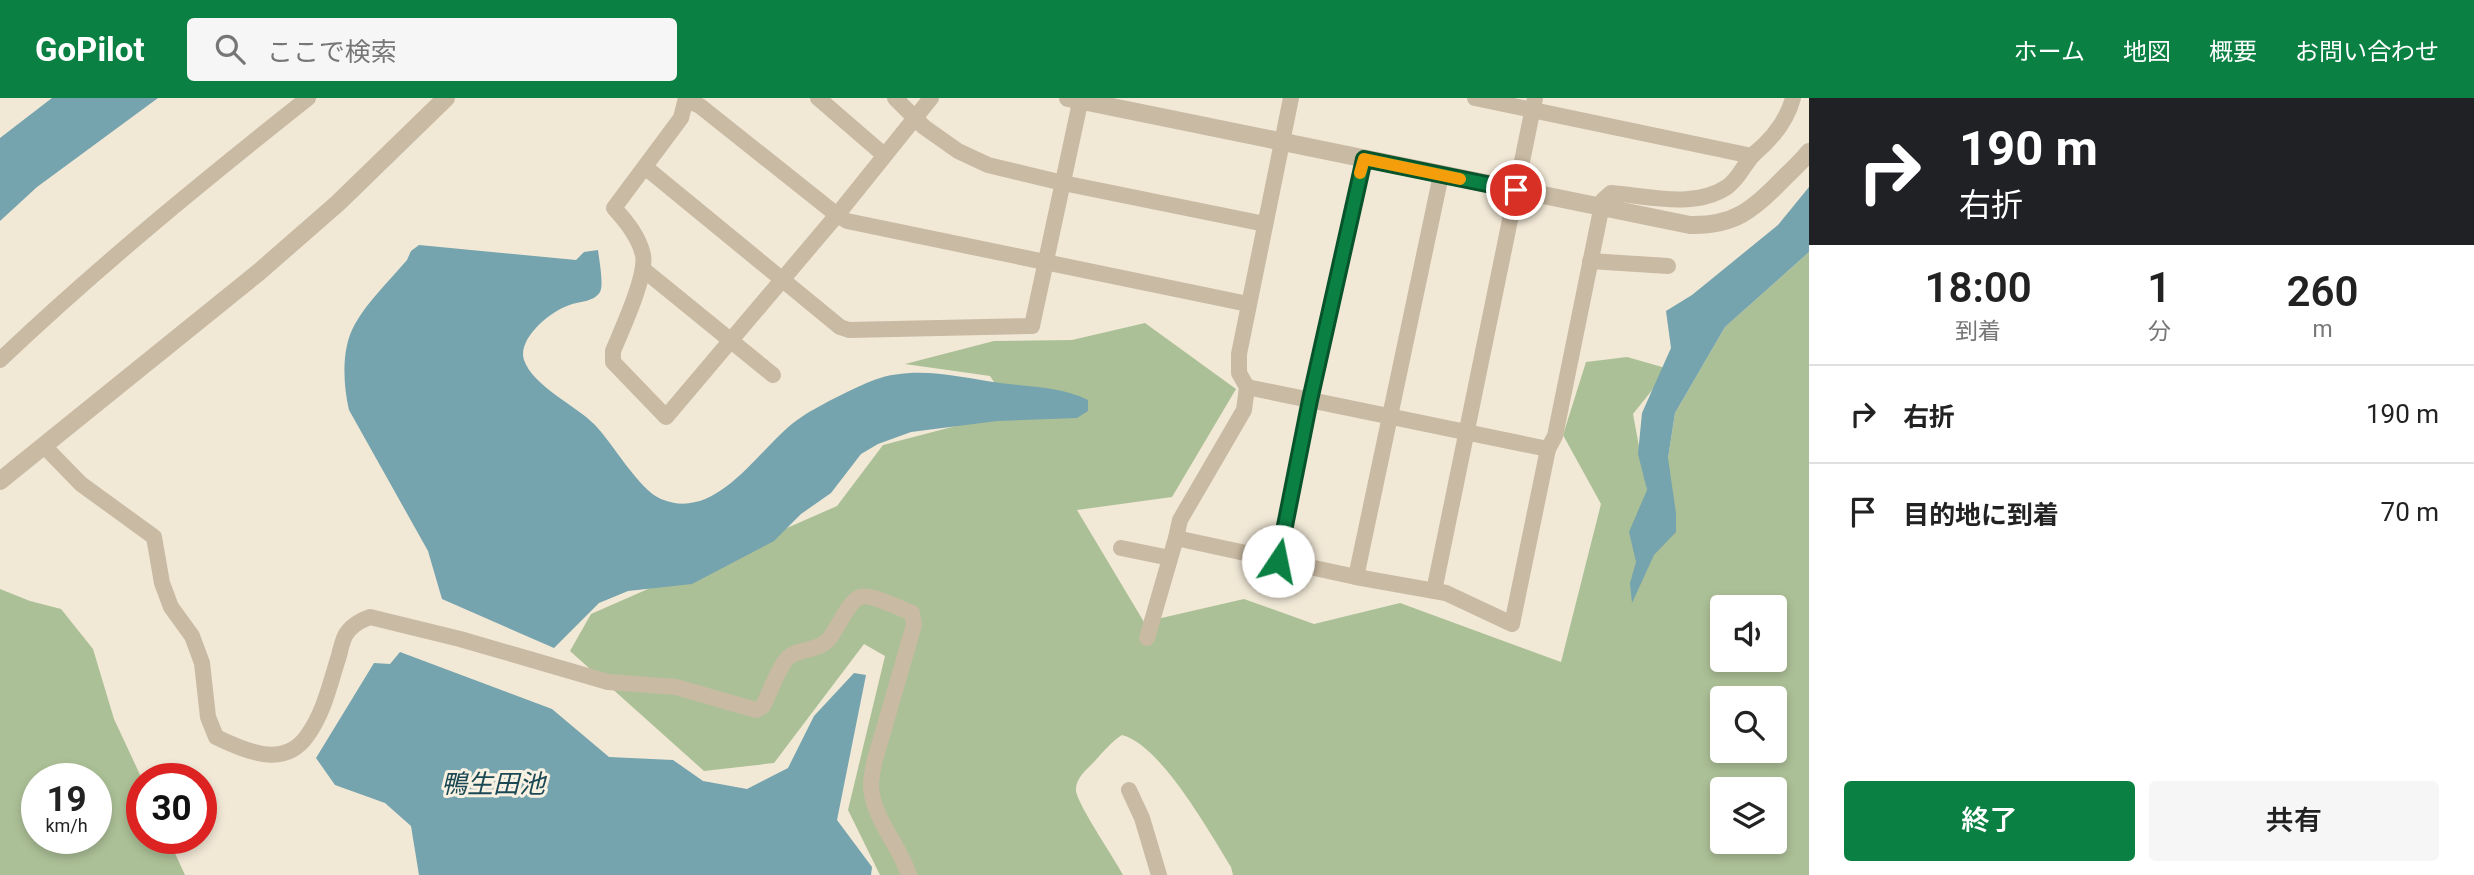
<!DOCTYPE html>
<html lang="ja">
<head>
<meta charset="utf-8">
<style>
  :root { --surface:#fff; --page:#f6f6f6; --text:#222; --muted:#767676; --line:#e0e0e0; --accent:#0b8043 }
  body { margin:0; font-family:Roboto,"Noto Sans JP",sans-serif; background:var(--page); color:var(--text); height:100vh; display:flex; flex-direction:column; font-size:26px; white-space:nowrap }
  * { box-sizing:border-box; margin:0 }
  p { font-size:23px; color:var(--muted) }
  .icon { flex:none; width:38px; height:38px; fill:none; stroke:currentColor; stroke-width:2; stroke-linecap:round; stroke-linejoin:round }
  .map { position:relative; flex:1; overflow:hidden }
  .side { display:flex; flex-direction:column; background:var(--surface); width:665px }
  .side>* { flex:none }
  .banner { background:#202124; color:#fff; overflow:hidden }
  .tools { position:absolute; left:1710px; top:497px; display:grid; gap:14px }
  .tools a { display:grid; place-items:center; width:77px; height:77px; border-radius:7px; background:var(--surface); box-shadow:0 4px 10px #0003; font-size:35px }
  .speed { position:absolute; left:21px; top:665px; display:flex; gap:14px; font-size:35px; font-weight:700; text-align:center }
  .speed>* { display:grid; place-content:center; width:91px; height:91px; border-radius:50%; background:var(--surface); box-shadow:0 4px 10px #0003; line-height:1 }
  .speed small { font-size:18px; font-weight:400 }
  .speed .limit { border:10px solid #d22; background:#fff; color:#111 }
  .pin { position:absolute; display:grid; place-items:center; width:60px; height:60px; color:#fff; margin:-30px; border:4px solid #fff; border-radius:50%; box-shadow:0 2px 7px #0007 }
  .me { position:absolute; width:77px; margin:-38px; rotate:11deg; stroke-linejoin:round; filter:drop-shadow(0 0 5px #0008) }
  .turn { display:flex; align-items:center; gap:24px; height:147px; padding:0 35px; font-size:32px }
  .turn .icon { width:91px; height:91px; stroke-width:2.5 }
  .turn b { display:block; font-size:49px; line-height:60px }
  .eta { display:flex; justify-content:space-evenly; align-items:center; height:119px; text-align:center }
  .eta b { font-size:42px; font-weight:600; line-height:49px }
  .primary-button { display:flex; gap:14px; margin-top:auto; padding:14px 35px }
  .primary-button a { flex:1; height:80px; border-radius:7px; background:var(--accent); color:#fff; font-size:28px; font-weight:600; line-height:80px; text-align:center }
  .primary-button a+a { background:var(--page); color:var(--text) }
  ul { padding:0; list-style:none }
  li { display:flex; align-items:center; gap:21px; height:98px; padding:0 35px; border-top:2px solid var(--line) }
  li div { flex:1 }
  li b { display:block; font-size:26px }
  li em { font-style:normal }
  header { display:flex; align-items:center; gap:42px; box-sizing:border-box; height:98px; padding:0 35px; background:var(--accent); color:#fff }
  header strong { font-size:33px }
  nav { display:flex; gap:38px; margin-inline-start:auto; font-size:24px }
  .search { width:490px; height:63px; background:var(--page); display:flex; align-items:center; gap:18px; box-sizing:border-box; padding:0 24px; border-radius:7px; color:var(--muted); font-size:26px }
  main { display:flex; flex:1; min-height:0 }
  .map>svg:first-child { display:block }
</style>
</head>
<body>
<header>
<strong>GoPilot</strong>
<div class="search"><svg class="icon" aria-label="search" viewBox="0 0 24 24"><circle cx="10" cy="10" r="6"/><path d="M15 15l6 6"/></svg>ここで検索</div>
<nav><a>ホーム</a><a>地図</a><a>概要</a><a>お問い合わせ</a></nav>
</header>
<main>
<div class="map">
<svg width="1809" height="777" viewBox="0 0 1809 777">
  <rect width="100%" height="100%" fill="#f1e8d6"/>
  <g fill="#acc097" fill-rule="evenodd">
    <path d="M 1809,154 L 1809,777 L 1233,777 L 1231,769 C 1210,735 1160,646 1122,637 C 1111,644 1103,654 1094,664 C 1087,671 1076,680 1076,691 C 1074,702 1115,761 1123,777 L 880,777 L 848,712 L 885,558 L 864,546 L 774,665 L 704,673 L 570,553 L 591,516 L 837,408 L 883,347 L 1013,313 L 990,278 L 905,266 L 994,243 L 1072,242 L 1145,225 L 1236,291 L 1172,399 L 1077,412 L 1144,524 L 1244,501 L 1314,526 L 1400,505 L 1561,564 L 1601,406 L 1563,337 L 1586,264 L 1627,259 L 1669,271 L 1633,316 L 1647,392 L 1668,360 L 1675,315 L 1725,229 ZM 1722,509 L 1774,509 L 1774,562 L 1722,562 ZM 1722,600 L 1774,600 L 1774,653 L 1722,653 ZM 1722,691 L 1774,691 L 1774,744 L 1722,744 Z"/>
    <path d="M 0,491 L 30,503 L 61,511 L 93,551 L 114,621 L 142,681 L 142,740 L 168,740 L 185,777 L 0,777 ZM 37,681 L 96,681 L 96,740 L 37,740 Z"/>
  </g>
  <g fill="#75a3ae">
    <polygon points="52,0 158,0 37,89 0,123 0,40"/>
    <polygon points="1809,89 1809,154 1725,229 1675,315 1668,360 1676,415 1676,434 1654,457 1632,505 1630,485 1636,464 1629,434 1647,392 1638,356 1642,315 1671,250 1666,213 1692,197 1778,127"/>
    <path d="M 419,147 L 576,162 L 584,154 L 598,152 C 599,161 604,187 600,194 C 593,205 577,203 567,208 C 550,214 517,241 524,262 C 533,288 575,307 594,326 C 612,344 639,392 661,401 C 720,426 761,344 803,318 C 820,307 856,289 874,282 C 915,267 958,279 1000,285 C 1029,289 1062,289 1088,302 L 1088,313 L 1077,320 L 997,323 L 911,334 L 878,346 L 861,356 L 831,395 L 801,416 L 774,443 L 692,486 L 628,493 L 599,505 L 554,550 L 442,501 L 428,453 L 349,312 C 343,286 341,250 355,226 C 368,203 390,182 407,162 L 411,153 Z"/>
    <polygon points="400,554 552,611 609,659 673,662 703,683 747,691 788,670 814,618 854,575 866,577 837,722 872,769 871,777 419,777 411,728 385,705 335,687 316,660 374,565 390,566"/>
  </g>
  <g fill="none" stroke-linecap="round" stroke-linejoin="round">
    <g stroke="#c9baa3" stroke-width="16">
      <path d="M 686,0 L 681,20 L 614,110 C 627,124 639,139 643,157 C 647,178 622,231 613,253 L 613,264 L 666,319 L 837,117 L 931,0"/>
      <polyline points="818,0 884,57"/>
      <polyline points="895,0 924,29 958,53 988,67 1063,85 1265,126"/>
      <path d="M 1291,0 L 1239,256 L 1239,275 L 1247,289 L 1244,312 L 1180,422 L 1176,440 L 1356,479 L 1446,495 L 1512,526 L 1548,351 L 1555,338 L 1603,102 L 1611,95 C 1648,98 1694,111 1727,89 C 1739,81 1744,66 1754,56 C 1772,41 1787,23 1793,0"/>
      <polyline points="1475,0 1752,58"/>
      <polyline points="686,2 700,8 837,117 847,123 1248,206"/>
      <polyline points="645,69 840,229 849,232 1032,228 1081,0"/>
      <polyline points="1590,163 1668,168"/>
      <polyline points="644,172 773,277"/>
      <path d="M 0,262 C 98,169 202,84 308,0"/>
      <polyline points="1247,289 1548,351"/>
      <path d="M 44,348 L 81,386 L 154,439 L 162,485 L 171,509 L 192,538 L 202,565 L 208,619 L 216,639 C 245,653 284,671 307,638 C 323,616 329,590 337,564 C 340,556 341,546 345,538 C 350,528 359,523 370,519 L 460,541 L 608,584 L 676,589 L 756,612 L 763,608 C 770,594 776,576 785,563 C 795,549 816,555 828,542 C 837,533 848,503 860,499 C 870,495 901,511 912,515 L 914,527 L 874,665 C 873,672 871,680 871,687 C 872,720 899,746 909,777"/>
      <polyline points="1121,450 1170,460"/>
      <polyline points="1278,463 1310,302 1364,61"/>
      <polyline points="1356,479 1441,77"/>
      <polyline points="1434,493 1535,0"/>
      <polyline points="1147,540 1176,440"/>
      <polyline points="1129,692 1142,720 1159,777"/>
    </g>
    <g stroke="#c9baa3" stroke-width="18">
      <path d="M 1068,0 L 1690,127 C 1734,128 1753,112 1782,82 C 1791,73 1801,64 1809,54"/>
      <polyline points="0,383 259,174 338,105 446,0"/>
    </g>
  </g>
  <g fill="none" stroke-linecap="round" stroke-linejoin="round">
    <g stroke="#07532c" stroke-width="18">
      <polyline id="route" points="1278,463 1310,302 1364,61 1516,92"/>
    </g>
    <use href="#route" stroke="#0b8043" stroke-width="12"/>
    <polyline stroke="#f59e0b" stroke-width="12" points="1360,75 1364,61 1460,81"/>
  </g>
  <g text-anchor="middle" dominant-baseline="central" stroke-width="6" stroke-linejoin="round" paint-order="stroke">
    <g font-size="26" font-style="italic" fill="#1a4855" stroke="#f9f2e2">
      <text x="493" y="686">鴨生田池</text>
    </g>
  </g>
</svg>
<div class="tools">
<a><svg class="icon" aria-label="sound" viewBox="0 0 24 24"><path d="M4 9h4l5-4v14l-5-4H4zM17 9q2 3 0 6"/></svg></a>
<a><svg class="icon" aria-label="search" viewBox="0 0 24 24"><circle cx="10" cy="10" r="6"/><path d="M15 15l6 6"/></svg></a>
<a><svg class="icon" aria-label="layers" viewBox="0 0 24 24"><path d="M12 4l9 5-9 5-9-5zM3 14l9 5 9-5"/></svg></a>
</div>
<div class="speed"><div>19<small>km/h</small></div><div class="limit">30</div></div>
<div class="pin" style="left:1516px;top:92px;background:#d93025"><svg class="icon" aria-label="arrive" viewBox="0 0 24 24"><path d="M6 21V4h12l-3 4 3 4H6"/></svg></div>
<svg class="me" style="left:1278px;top:463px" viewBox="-20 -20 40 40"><circle r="19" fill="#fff"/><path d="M0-13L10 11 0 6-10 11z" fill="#0b8043"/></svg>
</div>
<section class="side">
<div class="banner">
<div class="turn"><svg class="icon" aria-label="right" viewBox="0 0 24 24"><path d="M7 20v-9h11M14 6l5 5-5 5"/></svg><div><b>190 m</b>右折</div></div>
</div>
<div class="eta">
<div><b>18:00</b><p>到着</p></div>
<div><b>1</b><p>分</p></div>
<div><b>260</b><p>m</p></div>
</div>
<ul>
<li><svg class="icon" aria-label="right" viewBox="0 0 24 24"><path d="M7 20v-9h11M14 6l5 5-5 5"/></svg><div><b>右折</b></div><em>190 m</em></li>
<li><svg class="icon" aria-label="arrive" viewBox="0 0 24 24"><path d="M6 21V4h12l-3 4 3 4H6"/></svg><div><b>目的地に到着</b></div><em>70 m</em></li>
</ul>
<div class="primary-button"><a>終了</a><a>共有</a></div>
</section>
</main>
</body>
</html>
